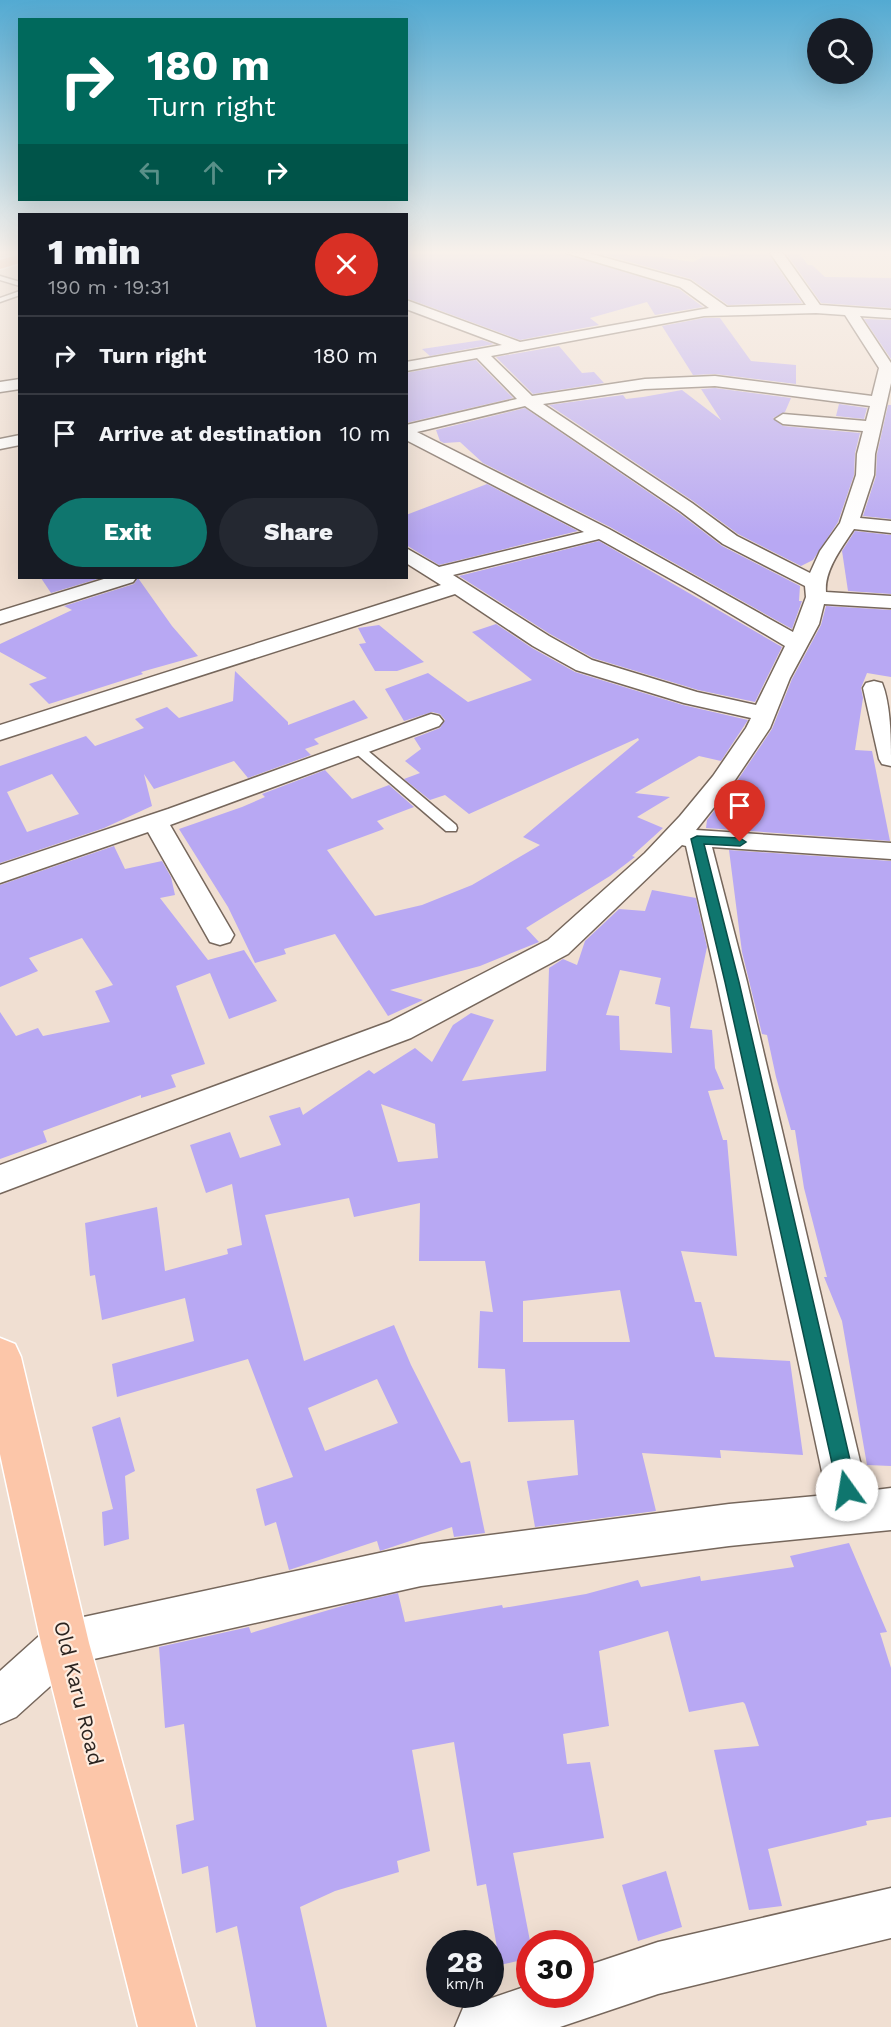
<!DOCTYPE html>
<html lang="en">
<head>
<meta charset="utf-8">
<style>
  :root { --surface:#171b24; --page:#242831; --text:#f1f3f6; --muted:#9ea1a6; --line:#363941; --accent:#0f766e }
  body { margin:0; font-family:"Work Sans",sans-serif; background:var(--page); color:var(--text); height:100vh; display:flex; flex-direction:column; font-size:22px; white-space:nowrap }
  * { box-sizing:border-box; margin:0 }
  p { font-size:20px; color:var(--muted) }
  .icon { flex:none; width:33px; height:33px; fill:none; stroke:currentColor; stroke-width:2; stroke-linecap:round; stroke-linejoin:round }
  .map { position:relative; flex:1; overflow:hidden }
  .sheet { position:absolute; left:18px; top:213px; width:390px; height:366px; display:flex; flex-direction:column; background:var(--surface); border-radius:0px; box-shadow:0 6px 24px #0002 }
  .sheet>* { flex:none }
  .top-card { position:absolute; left:18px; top:18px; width:390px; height:183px; border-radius:0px; box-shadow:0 6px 24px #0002; background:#00695c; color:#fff; overflow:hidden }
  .fabs { position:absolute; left:807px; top:18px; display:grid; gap:12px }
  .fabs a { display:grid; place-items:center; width:66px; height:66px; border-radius:50%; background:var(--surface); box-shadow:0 6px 24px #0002; font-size:30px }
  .speed { position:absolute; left:426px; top:1930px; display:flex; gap:12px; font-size:30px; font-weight:700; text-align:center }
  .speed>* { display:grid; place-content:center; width:78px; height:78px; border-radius:50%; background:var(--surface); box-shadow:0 6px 24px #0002; line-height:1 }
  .speed small { font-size:15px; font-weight:400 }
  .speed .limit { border:9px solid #d22; background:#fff; color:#111 }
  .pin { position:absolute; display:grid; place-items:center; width:51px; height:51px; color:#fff; margin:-62px -26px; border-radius:50% 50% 50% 0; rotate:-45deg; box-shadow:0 0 6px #0007 }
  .pin .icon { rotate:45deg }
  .me { position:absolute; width:66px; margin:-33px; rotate:347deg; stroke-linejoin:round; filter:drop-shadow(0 0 4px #0008) }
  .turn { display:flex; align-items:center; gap:21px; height:126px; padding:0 30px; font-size:27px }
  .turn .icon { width:78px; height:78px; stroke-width:2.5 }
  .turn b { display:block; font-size:42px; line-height:51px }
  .lanes { display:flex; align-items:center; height:57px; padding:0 30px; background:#0003; justify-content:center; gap:30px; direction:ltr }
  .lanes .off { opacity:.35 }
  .round { display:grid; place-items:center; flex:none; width:63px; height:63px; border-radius:32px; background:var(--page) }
  .head { display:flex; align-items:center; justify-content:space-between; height:102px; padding:0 30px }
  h1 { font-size:36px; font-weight:800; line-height:45px }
  .primary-button { display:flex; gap:12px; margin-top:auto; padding:12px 30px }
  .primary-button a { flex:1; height:69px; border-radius:36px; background:var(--accent); color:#fff; font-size:24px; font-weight:800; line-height:69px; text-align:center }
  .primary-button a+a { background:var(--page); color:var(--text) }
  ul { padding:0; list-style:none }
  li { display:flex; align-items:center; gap:18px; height:78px; padding:0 30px; border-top:2px solid var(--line) }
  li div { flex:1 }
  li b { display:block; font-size:22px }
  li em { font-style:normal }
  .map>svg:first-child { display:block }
</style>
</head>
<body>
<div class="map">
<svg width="891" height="2027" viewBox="0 0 891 2027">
  <rect width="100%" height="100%" fill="#f0dfd2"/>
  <g fill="#b8a8f3" fill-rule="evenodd">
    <polygon points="406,253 564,253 679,289 703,307 655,315 647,302 590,318 599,325 520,340 406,298"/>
    <polygon points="598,253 628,253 625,255 650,256 693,262 705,256 729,257 728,253 768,253 802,303 728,305 691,279"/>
    <polygon points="786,253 799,253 808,265 812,265 825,277 891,278 891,308 821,303"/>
    <polygon points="704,318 720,318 751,361 796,365 796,384 715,374 693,375 662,326"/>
    <polygon points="864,319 891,320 891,359"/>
    <polygon points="482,340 494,344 430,356 422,349"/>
    <polygon points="559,346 582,373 594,372 604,383 533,394 496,357"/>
    <polygon points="476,360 513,398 406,423 406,373"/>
    <polygon points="715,388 791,398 785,412 773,418 783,426 860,433 855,453 854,475 838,522 813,560 801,566 738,534 693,501 549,405 623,395 626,399 643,397 682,390 721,420 701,389"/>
    <polygon points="839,404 867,408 864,419 836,416"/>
    <polygon points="888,405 891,405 891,519 863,516 876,476 877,454"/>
    <polygon points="525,408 679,513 722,546 800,586 799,601 802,601 792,629 610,527 483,463 460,442 444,443 440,441 436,430"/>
    <polygon points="487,484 578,531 439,565 406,545 406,515"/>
    <polygon points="855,531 891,535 891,594 848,591 842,551"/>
    <polygon points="599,541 782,647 755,702 698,690 593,658 550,634 459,576"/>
    <polygon points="41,578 101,578 51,593"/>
    <polygon points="138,578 172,626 198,656 141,672 143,674 49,704 29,684 47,678 0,652 0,644 72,610 64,606 134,584"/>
    <polygon points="826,606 891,610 891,677 867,673 861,688 863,698 855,750 872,751 890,841 706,828 707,820 733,787 772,729 792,679 821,625"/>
    <polygon points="496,624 532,648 575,672 683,705 748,720 721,761 699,756 635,793 670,797 637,817 663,828 632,856 635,857 610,876 526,928 539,942 480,966 390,990 423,1000 388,1016 335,934 284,949 286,954 255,963 228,907 179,829 242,807 265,797 262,794 325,770 352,799 389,785 414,807 377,821 384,829 327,850 375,916 422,905 472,885 540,845 523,837 639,740 638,738 469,814 445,795 430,800 404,779 420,773 405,761 421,749 414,738 440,728 445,720 440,714 432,712 404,721 385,689 428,673 468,702 532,680 472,632"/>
    <polygon points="379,625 424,662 397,671 375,671 359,644 366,643 358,628"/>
    <path d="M 235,671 L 288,722 L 288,725 L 354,700 L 368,718 L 314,739 L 319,744 L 305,749 L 311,755 L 248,778 L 234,761 L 154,789 L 144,774 L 152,806 L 104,828 L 0,863 L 0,766 L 86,736 L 95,746 L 144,728 L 135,719 L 167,707 L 179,718 L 233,701 ZM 52,774 L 79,814 L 27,832 L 7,792 Z"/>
    <polygon points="114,846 125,869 162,861 171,877 175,895 160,898 208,960 244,950 277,1001 229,1019 210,973 176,986 205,1064 171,1075 176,1087 141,1098 141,1095 43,1131 47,1142 0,1159 0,1012 16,1036 38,1028 43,1036 110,1022 95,991 113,985 82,938 29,958 38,971 0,987 0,885"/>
    <polygon points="729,850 891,861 891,1466 867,1465 842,1321 824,1277 827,1277 804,1188 795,1130 791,1130 776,1077 767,1035 762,1034 742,952"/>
    <path d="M 652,890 L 696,898 L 707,947 L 690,1028 L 712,1030 L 715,1068 L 724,1089 L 708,1091 L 723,1140 L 727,1140 L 737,1256 L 681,1251 L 695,1302 L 701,1302 L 715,1357 L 790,1361 L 803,1455 L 720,1450 L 721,1458 L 642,1453 L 656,1511 L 535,1527 L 527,1481 L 578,1475 L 574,1420 L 508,1422 L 505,1369 L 478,1368 L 480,1311 L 493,1312 L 485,1261 L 419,1261 L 420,1203 L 354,1217 L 349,1198 L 265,1215 L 304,1361 L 394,1325 L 411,1365 L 461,1463 L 470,1461 L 485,1533 L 454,1537 L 452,1527 L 380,1551 L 377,1541 L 289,1570 L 276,1522 L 265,1526 L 256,1489 L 293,1477 L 248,1359 L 117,1397 L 112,1364 L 194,1341 L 185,1298 L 102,1320 L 95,1275 L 90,1276 L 85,1223 L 157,1207 L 165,1271 L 228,1254 L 227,1249 L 242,1245 L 232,1184 L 206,1193 L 190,1145 L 230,1132 L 240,1158 L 281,1145 L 269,1116 L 300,1107 L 303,1115 L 369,1070 L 374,1074 L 415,1048 L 432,1062 L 453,1025 L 471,1013 L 494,1020 L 462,1081 L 546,1071 L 549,968 L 563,959 L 577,965 L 585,941 L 619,909 L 645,911 ZM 620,970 L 661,978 L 655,1004 L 670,1007 L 672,1053 L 620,1050 L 619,1016 L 606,1015 ZM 381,1104 L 435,1124 L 438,1158 L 398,1162 ZM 620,1290 L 630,1342 L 523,1342 L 523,1301 ZM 377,1379 L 398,1423 L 325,1451 L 308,1408 Z"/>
    <polygon points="120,1417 135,1471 125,1476 129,1539 104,1546 102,1512 113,1509 92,1427"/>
    <polygon points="849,1543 887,1632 880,1633 891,1668 891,1817 866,1821 867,1825 768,1849 782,1906 749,1910 714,1750 759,1746 745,1704 743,1702 689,1712 668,1631 599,1651 609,1726 563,1734 567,1764 590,1762 604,1838 513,1853 530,1941 530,1958 500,1965 486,1884 477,1886 454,1742 412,1750 430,1851 397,1861 399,1872 335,1891 300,1907 327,2027 256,2027 237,1926 216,1933 208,1866 182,1874 176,1825 194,1820 184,1724 165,1728 159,1647 249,1627 251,1633 349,1604 398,1593 405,1622 502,1605 503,1608 586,1594 638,1580 641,1587 700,1576 701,1581 794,1567 790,1556"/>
    <polygon points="666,1871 682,1927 638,1941 622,1885"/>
  </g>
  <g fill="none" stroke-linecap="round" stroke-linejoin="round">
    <g stroke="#76675c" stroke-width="3">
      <g id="service">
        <polygon points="0,276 20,282 20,286 0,280"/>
        <polygon points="20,291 20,295 0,302 0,298"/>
        <polygon points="357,744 361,745 456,825 457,828 456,831 446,831 353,751 353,745"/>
      </g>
    </g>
    <g stroke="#76675c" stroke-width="3">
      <g id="minor">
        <path d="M 566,253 L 588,253 L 690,281 L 727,307 L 806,305 L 770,253 L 783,253 L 820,305 L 891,310 L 891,318 L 860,316 L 891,363 L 891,383 L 875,454 L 874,475 L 860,518 L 891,521 L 891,533 L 854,529 C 843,546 824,570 826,592 L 891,596 L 891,608 L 824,604 L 819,624 L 790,678 L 770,728 L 731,786 L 696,830 L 891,843 L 891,859 L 712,847 L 747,982 L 867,1491 L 891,1488 L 891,1530 L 729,1546 L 421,1586 L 76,1663 L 16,1717 L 0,1724 L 0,1671 L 49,1627 L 65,1621 L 421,1544 L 729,1504 L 827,1495 L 717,982 L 686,846 L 682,845 L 568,954 L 411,1038 L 0,1193 L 0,1165 L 389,1022 L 548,940 L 645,853 L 680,816 L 713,776 L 746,728 L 751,718 L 684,703 L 576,670 L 533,646 L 455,594 L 0,740 L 0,725 L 441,585 L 406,563 L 406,548 L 439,567 L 584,532 L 406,440 L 406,425 L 517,399 L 477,358 L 406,371 L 406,362 L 502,345 L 406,309 L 406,300 L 520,342 L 709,308 L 680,287 ZM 816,313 L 845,315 L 879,368 L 872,396 L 715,376 L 645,379 L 532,396 L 491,356 L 704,316 ZM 715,386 L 870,406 L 866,421 L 783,414 L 775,419 L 783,424 L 863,431 L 857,454 L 856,475 L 840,523 L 820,551 L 810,573 L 737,536 L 692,503 L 543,404 L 645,389 ZM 525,406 L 680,511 L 723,544 L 805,586 L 806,597 L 793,632 L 609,529 L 417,432 ZM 599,539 L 694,592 L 785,646 L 756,705 L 697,692 L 592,660 L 549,636 L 453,575 Z"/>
        <polygon points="20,379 20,389 0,392 0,382"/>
        <polygon points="20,435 20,445 0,449 0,439"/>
        <polygon points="107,578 136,578 133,582 0,624 0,611"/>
        <path d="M 874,681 L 882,683 C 891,705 891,741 891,766 L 882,764 L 879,759 L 863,688 L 866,683 Z"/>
        <polygon points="431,714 439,716 443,721 439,726 170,825 234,935 230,942 220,945 210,942 148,832 0,883 0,865 168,809"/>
        <polygon points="891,1888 891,1938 658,1994 560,2027 455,2027 463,2008 530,1985 530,1995 580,1995 580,1968 658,1942"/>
      </g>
    </g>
    <g stroke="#fff" stroke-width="3">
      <polygon id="primary" points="0,1338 15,1344 21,1357 89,1643 196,2027 138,2027 41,1643 0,1454"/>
    </g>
    <g stroke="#fff" stroke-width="3">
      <polygon id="trunk" points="20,254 20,263 0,269 0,260"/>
    </g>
    <use href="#service" fill="#fff" fill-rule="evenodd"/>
    <use href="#minor" fill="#fff" fill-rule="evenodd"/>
    <use href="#primary" fill="#fcc6a9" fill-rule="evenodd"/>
    <use href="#trunk" fill="#fbb38c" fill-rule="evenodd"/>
  </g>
  <linearGradient id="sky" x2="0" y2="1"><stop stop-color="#53aad2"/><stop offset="0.47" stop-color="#f8f1eb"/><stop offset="1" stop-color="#f8f1eb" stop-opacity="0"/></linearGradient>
  <rect width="891" height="537" fill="url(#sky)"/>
  <polygon fill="#0f766e" stroke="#0a4d48" stroke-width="1.5" points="697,836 740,838 746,842 740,846 704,844 739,982 857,1490 854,1496 847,1499 841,1496 838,1490 725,982 691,839"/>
  <g text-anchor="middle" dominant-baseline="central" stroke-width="4.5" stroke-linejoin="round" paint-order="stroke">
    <g font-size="21" fill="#2b2420" stroke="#feecdf">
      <text transform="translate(79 1693) rotate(76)">Old Karu Road</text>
    </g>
  </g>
</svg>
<div class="fabs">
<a><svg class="icon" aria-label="search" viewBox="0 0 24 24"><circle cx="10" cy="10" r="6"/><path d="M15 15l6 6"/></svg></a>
</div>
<div class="speed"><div>28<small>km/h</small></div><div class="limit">30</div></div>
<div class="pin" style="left:740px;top:842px;background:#d93025"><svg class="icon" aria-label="arrive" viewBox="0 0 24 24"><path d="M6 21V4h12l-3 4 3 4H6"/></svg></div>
<svg class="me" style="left:847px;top:1490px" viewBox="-20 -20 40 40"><circle r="19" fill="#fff"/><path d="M0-13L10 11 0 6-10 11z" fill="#0f766e"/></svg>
<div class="top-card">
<div class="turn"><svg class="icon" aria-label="right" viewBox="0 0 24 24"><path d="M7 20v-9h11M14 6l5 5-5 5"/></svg><div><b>180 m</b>Turn right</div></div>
<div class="lanes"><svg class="icon off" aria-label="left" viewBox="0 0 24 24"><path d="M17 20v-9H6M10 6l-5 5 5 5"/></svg><svg class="icon off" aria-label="ahead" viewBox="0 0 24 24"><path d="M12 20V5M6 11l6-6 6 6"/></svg><svg class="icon" aria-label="right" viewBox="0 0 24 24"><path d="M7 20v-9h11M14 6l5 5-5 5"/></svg></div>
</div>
<section class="sheet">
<div class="head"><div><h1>1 min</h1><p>190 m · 19:31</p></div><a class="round" style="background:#d93025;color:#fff"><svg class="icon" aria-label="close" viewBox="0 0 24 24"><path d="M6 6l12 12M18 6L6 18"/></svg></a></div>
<ul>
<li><svg class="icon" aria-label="right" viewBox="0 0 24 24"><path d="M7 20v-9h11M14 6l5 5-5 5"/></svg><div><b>Turn right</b></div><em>180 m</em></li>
<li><svg class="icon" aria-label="arrive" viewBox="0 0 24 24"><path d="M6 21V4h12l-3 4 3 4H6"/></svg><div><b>Arrive at destination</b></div><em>10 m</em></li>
</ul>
<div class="primary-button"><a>Exit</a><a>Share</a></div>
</section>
</div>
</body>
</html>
